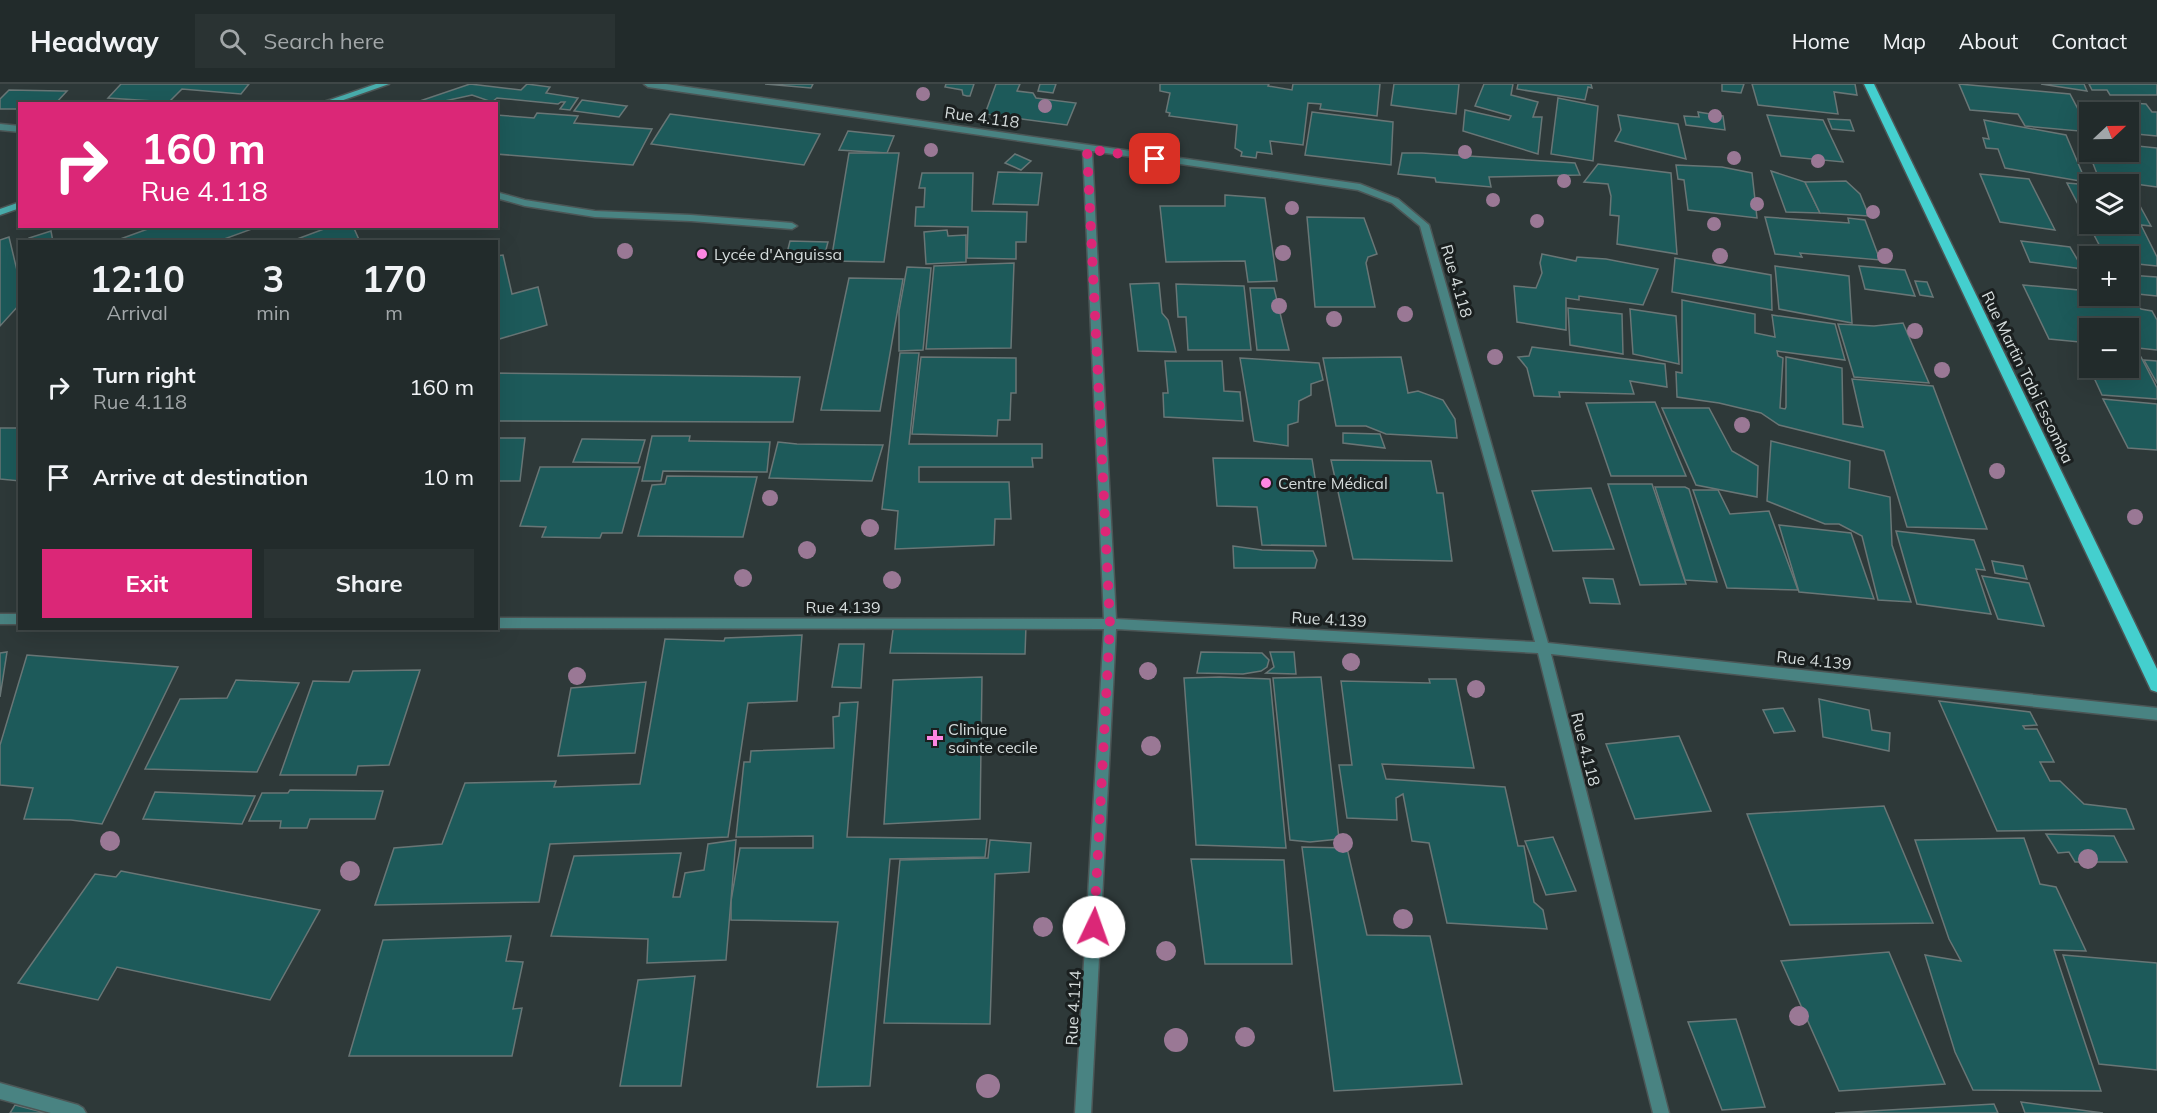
<!DOCTYPE html>
<html lang="en">
<head>
<meta charset="utf-8">
<style>
  :root { --surface:#222b2b; --page:#2a3333; --text:#f1f3f6; --muted:#a2a7a9; --line:#3f4747; --accent:#db2777 }
  body { margin:0; font-family:Mulish,sans-serif; background:var(--page); color:var(--text); height:100vh; display:flex; flex-direction:column; font-size:22px; white-space:nowrap }
  * { box-sizing:border-box; margin:0 }
  p { font-size:20px; color:var(--muted) }
  .icon { flex:none; width:33px; height:33px; fill:none; stroke:currentColor; stroke-width:2; stroke-linecap:round; stroke-linejoin:round }
  .map { position:relative; flex:1; overflow:hidden }
  .drawer { position:absolute; left:18px; top:156px; width:480px; height:390px; display:flex; flex-direction:column; background:var(--surface); border-radius:0px; box-shadow:0 6px 24px #0002,0 0 0 2px var(--line) }
  .drawer>* { flex:none }
  .guide { position:absolute; left:18px; top:18px; width:480px; height:126px; border-radius:0px; box-shadow:0 6px 24px #0002,0 0 0 2px var(--line); background:#db2777; color:#fff; overflow:hidden }
  .needle { width:39px; rotate:68deg }
  .tools { position:absolute; left:2079px; top:18px; display:grid; gap:12px }
  .tools a { display:grid; place-items:center; width:60px; height:60px; border-radius:0px; background:var(--surface); box-shadow:0 6px 24px #0002,0 0 0 2px var(--line); font-size:30px }
  .pin { position:absolute; display:grid; place-items:center; width:51px; height:51px; color:#fff; margin:-26px; border-radius:12px; box-shadow:0 3px 9px #0006 }
  .me { position:absolute; width:66px; margin:-33px; rotate:3deg; stroke-linejoin:round; filter:drop-shadow(0 0 4px #0008) }
  .turn { display:flex; align-items:center; gap:21px; height:126px; padding:0 24px; font-size:27px }
  .turn .icon { width:78px; height:78px; stroke-width:2.5 }
  .turn b { display:block; font-size:42px; line-height:51px }
  .eta { display:flex; justify-content:space-evenly; align-items:center; height:102px; text-align:center }
  .eta b { font-size:36px; font-weight:700; line-height:42px }
  .action { display:flex; gap:12px; margin-top:auto; padding:12px 24px }
  .action a { flex:1; height:69px; border-radius:0px; background:var(--accent); color:#fff; font-size:24px; font-weight:700; line-height:69px; text-align:center }
  .action a+a { background:var(--page); color:var(--text) }
  ul { padding:0; list-style:none }
  li { display:flex; align-items:center; gap:18px; height:90px; padding:0 24px }
  li div { flex:1 }
  li b { display:block; font-size:22px }
  li em { font-style:normal }
  header { display:flex; align-items:center; gap:36px; box-sizing:border-box; height:84px; padding:0 30px; background:var(--surface); border-bottom:2px solid var(--line) }
  header strong { font-size:28px }
  nav { display:flex; gap:33px; margin-inline-start:auto; font-size:21px }
  .search { width:420px; height:54px; background:var(--page); display:flex; align-items:center; gap:15px; box-sizing:border-box; padding:0 21px; border-radius:0px; color:var(--muted); font-size:22px }
  .map>svg:first-child { display:block }
</style>
</head>
<body>
<header>
<strong>Headway</strong>
<div class="search"><svg class="icon" aria-label="search" viewBox="0 0 24 24"><circle cx="10" cy="10" r="6"/><path d="M15 15l6 6"/></svg>Search here</div>
<nav><a>Home</a><a>Map</a><a>About</a><a>Contact</a></nav>
</header>
<div class="map">
<svg width="2157" height="1029" viewBox="0 0 2157 1029">
  <rect width="100%" height="100%" fill="#2e3939"/>
  <g fill="#1d5a5a" stroke="#697676" stroke-width="1.5">
    <polygon points="121,0 249,0 241,10 182,5 169,18 108,14"/>
    <polygon points="470,0 521,6 527,0 550,3 546,9 578,14 570,26 560,25 565,18 561,18 558,20 497,14 492,18 472,11 431,20 411,20"/>
    <polygon points="765,0 813,0 811,4"/>
    <polygon points="946,0 974,0 970,12 967,12 963,11 962,6 945,3"/>
    <polygon points="996,0 1020,0 1017,7 1033,9 1036,14 1076,19 1067,41 985,30"/>
    <polygon points="1040,0 1056,0 1053,9 1038,7"/>
    <polygon points="1160,0 1269,0 1268,2 1292,6 1293,0 1380,0 1377,32 1320,25 1321,20 1308,19 1303,61 1270,57 1272,70 1257,68 1256,74 1241,72 1242,68 1235,64 1237,41 1169,32 1170,29 1166,28 1170,9 1160,7"/>
    <polygon points="1394,0 1459,0 1456,30 1391,21"/>
    <polygon points="1484,0 1513,0 1511,11 1538,18 1533,33 1542,33 1538,70 1463,47 1465,26 1509,36 1511,32 1475,22"/>
    <polygon points="1518,0 1591,0 1592,4 1588,3 1585,16 1517,5"/>
    <polygon points="1722,0 1744,0 1741,9 1722,7"/>
    <polygon points="1752,0 1855,0 1857,11 1834,8 1838,30 1758,21"/>
    <polygon points="1959,0 2070,10 2090,48 2025,42 2018,30 1970,26"/>
    <polygon points="2084,0 2087,7 2041,0"/>
    <polygon points="2089,0 2157,0 2157,11 2110,11 2107,6 2092,6"/>
    <polygon points="9,6 62,7 67,7 55,20 20,20 20,25 0,25 0,15"/>
    <polygon points="1558,14 1598,22 1593,77 1551,70"/>
    <polygon points="582,16 626,22 627,22 619,33 574,27"/>
    <polygon points="2118,18 2146,20 2152,28 2157,28 2157,52 2136,50 2128,37 2128,28 2124,28"/>
    <polygon points="1312,28 1393,38 1391,81 1305,71"/>
    <polygon points="1698,28 1723,32 1725,46 1686,41 1684,32 1699,33"/>
    <polygon points="537,29 578,32 574,39 652,45 633,81 496,70 496,31 534,34"/>
    <polygon points="670,30 820,50 804,81 651,60"/>
    <polygon points="1618,31 1678,40 1686,75 1615,57 1621,46"/>
    <polygon points="1767,31 1823,36 1843,78 1781,72"/>
    <polygon points="1828,35 1850,36 1854,47 1832,45"/>
    <polygon points="1984,36 2066,51 2086,98 2005,84 1998,65 1986,64 1983,54 1989,55"/>
    <polygon points="848,47 894,52 887,69 839,66"/>
    <polygon points="2084,56 2090,57 2090,68 2128,68 2128,61 2157,64 2157,103 2099,95"/>
    <polygon points="849,69 899,69 884,178 831,177"/>
    <polygon points="1402,69 1422,69 1575,79 1580,91 1489,93 1491,103 1436,98 1435,94 1398,90"/>
    <polygon points="1015,70 1031,77 1021,86 1005,79"/>
    <polygon points="1598,80 1671,89 1677,170 1617,160 1619,132 1610,131 1611,112 1608,100 1584,98"/>
    <polygon points="1676,81 1722,83 1752,89 1757,134 1688,126 1684,96 1678,95"/>
    <polygon points="1771,87 1805,98 1820,129 1786,128"/>
    <polygon points="998,88 1042,89 1038,121 993,120"/>
    <polygon points="922,89 973,89 972,127 1027,128 1026,158 1016,158 1016,175 967,174 968,143 915,142 916,123 924,123 925,104 919,104"/>
    <polygon points="1980,90 2029,95 2055,146 2000,138"/>
    <polygon points="1846,97 1860,110 1869,132 1820,129 1805,98"/>
    <polygon points="2067,99 2090,101 2090,140 2128,140 2130,104 2151,142 2141,141 2157,173 2157,182 2128,179 2128,172 2105,172"/>
    <polygon points="1225,111 1265,114 1277,197 1248,198 1245,177 1166,178 1160,122 1225,122"/>
    <polygon points="1307,133 1364,134 1377,170 1368,173 1366,179 1375,223 1315,223"/>
    <polygon points="1765,133 1849,139 1848,134 1865,136 1880,176 1800,169 1802,173 1775,170"/>
    <polygon points="156,142 260,142 216,158 112,158"/>
    <polygon points="332,142 353,142 360,158 289,158"/>
    <polygon points="947,146 948,152 966,151 966,178 926,180 924,148"/>
    <polygon points="51,147 53,158 30,158 29,154"/>
    <polygon points="9,153 20,199 20,220 0,242 0,156"/>
    <polygon points="790,157 828,158 823,177 785,177"/>
    <polygon points="2021,157 2070,163 2083,185 2030,178"/>
    <polygon points="1542,170 1576,177 1577,173 1606,175 1658,185 1643,221 1579,212 1579,216 1566,214 1566,246 1517,238 1514,202 1536,204 1542,189 1540,179"/>
    <polygon points="503,171 512,210 538,203 547,241 496,256 496,172"/>
    <polygon points="1675,174 1771,191 1772,226 1672,208"/>
    <polygon points="1014,179 1011,264 926,265 934,182"/>
    <polygon points="1775,182 1849,192 1852,239 1779,225"/>
    <polygon points="1859,182 1905,186 1915,212 1865,205"/>
    <polygon points="907,183 931,184 923,266 899,267 899,227"/>
    <polygon points="2078,188 2090,188 2090,205 2088,205"/>
    <polygon points="2128,191 2157,193 2157,212 2128,209"/>
    <polygon points="849,194 903,195 880,327 821,326"/>
    <polygon points="1915,197 1927,198 1933,213 1920,211"/>
    <polygon points="1159,199 1162,229 1168,236 1176,268 1138,267 1130,200"/>
    <polygon points="1176,200 1244,202 1251,266 1188,266 1186,233 1178,233"/>
    <polygon points="2023,201 2090,207 2090,212 2134,211 2141,225 2152,227 2157,236 2157,266 2128,263 2128,244 2090,244 2090,259 2049,255"/>
    <polygon points="1250,204 1274,204 1289,266 1257,266"/>
    <polygon points="1682,216 1755,230 1755,249 1775,253 1772,231 1835,240 1845,276 1777,267 1778,272 1783,274 1780,324 1785,325 1786,323 1786,273 1842,284 1843,340 1863,343 1852,295 1933,302 1987,445 1907,443 1884,367 1779,341 1761,329 1719,319 1677,313 1676,288 1682,289"/>
    <polygon points="1568,224 1622,230 1623,270 1570,261"/>
    <polygon points="1630,225 1676,232 1679,280 1633,270"/>
    <polygon points="1903,239 1929,299 1854,293 1838,240 1874,242"/>
    <polygon points="1532,263 1665,280 1667,303 1630,297 1634,310 1559,308 1560,313 1534,312 1527,284 1518,273 1529,272"/>
    <polygon points="2082,268 2090,269 2090,284 2128,284 2128,272 2141,273 2157,304 2157,315 2102,311"/>
    <polygon points="900,269 919,269 909,360 1042,360 1042,374 1032,374 1033,383 919,383 919,398 1009,398 1011,435 995,435 994,461 895,465 898,427 882,425"/>
    <polygon points="921,273 1016,274 1016,309 1011,309 1010,336 998,336 997,352 912,350"/>
    <polygon points="1401,273 1408,309 1418,307 1443,316 1455,335 1457,354 1386,350 1366,342 1336,342 1323,274"/>
    <polygon points="1240,274 1319,279 1323,296 1311,300 1311,311 1299,317 1298,338 1288,341 1288,362 1254,357"/>
    <polygon points="2144,276 2157,277 2157,299"/>
    <polygon points="1165,277 1222,277 1224,307 1240,308 1243,337 1164,333 1163,309 1168,309"/>
    <polygon points="496,289 800,293 793,338 496,337"/>
    <polygon points="2103,315 2157,320 2157,366 2128,364"/>
    <polygon points="1655,318 1686,392 1611,392 1586,319"/>
    <polygon points="1662,324 1709,324 1732,367 1758,382 1757,413 1696,401"/>
    <polygon points="0,344 20,344 20,397 0,395"/>
    <polygon points="1343,349 1380,350 1385,364 1343,359"/>
    <polygon points="652,352 690,352 689,357 692,357 770,358 767,388 663,387 661,397 642,397"/>
    <polygon points="496,354 525,354 520,397 496,397"/>
    <polygon points="582,355 585,355 645,356 638,379 573,378"/>
    <polygon points="1771,357 1850,377 1849,404 1890,413 1892,461 1911,518 1878,516 1862,452 1839,440 1825,440 1767,417"/>
    <polygon points="778,358 797,360 883,361 872,397 769,394"/>
    <polygon points="1213,374 1312,375 1326,462 1262,461 1257,423 1217,422"/>
    <polygon points="1331,376 1431,377 1437,409 1443,409 1452,477 1353,475"/>
    <polygon points="540,383 640,383 622,449 602,449 600,454 542,453 546,443 520,442"/>
    <polygon points="667,392 757,393 743,453 638,452 652,401 665,400"/>
    <polygon points="1608,400 1652,400 1686,500 1640,501"/>
    <polygon points="1655,403 1685,403 1689,405 1717,498 1685,496"/>
    <polygon points="1591,404 1614,465 1553,467 1532,407"/>
    <polygon points="1693,406 1718,406 1730,430 1769,427 1798,506 1727,504"/>
    <polygon points="1779,441 1851,449 1874,515 1799,508"/>
    <polygon points="1896,447 1974,456 1985,486 1976,485 1991,530 1917,520"/>
    <polygon points="1233,462 1262,466 1313,467 1317,476 1315,484 1234,484"/>
    <polygon points="1992,477 2023,482 2027,495 1995,489"/>
    <polygon points="1982,492 2029,499 2044,542 1998,535"/>
    <polygon points="1583,494 1613,495 1620,520 1590,519"/>
    <polygon points="894,538 1026,541 1025,570 890,569"/>
    <polygon points="802,551 797,617 748,619 728,753 550,760 539,818 375,821 394,764 442,760 465,699 556,697 554,703 640,700 665,555 724,557 725,554"/>
    <polygon points="839,560 864,560 861,604 832,603"/>
    <polygon points="7,568 0,613 0,569"/>
    <polygon points="1201,568 1262,569 1269,576 1267,583 1261,587 1243,590 1197,589"/>
    <polygon points="1270,568 1294,568 1296,590 1266,589 1274,583"/>
    <polygon points="27,571 178,583 102,740 71,736 24,735 33,704 0,701 0,661"/>
    <polygon points="420,586 389,681 358,682 356,691 280,691 313,597 349,598 353,587"/>
    <polygon points="982,593 980,735 884,740 893,596"/>
    <polygon points="1220,593 1270,595 1286,764 1196,761 1184,594"/>
    <polygon points="1321,593 1339,755 1310,758 1290,756 1273,594"/>
    <polygon points="1429,595 1456,595 1474,684 1382,680 1386,695 1505,703 1518,762 1524,762 1534,818 1543,826 1547,845 1447,839 1429,759 1412,757 1403,710 1396,714 1397,736 1347,734 1339,681 1352,681 1341,597 1430,599"/>
    <polygon points="236,596 299,599 257,688 145,685 180,615 227,614"/>
    <polygon points="646,598 635,669 558,672 571,604"/>
    <polygon points="1819,615 1869,626 1872,646 1890,649 1889,667 1823,653"/>
    <polygon points="1939,617 2030,628 2037,641 2023,642 2025,645 2037,645 2054,678 2040,678 2050,697 2060,697 2084,720 2126,725 2134,745 1997,747"/>
    <polygon points="858,618 847,753 987,755 985,773 890,775 870,1002 817,1003 838,838 731,836 731,817 740,764 813,764 813,752 736,753 744,678 750,678 751,667 834,664 833,633 839,632 840,619"/>
    <polygon points="1783,624 1795,647 1774,649 1763,626"/>
    <polygon points="1679,652 1711,727 1635,735 1606,660"/>
    <polygon points="290,706 383,707 375,735 310,735 307,744 280,744 281,737 249,737 262,709 288,709"/>
    <polygon points="155,708 255,712 242,740 143,735"/>
    <polygon points="1884,722 1933,839 1790,841 1747,730"/>
    <polygon points="2046,750 2114,752 2127,778 2075,778 2069,768 2058,769"/>
    <polygon points="1553,753 1576,807 1546,811 1525,757"/>
    <polygon points="2024,754 2040,800 2056,803 2086,867 2054,866 2101,1007 1973,1006 1955,968 1925,871 1961,877 1949,855 1915,756"/>
    <polygon points="736,756 726,876 647,879 648,855 551,852 574,772 681,769 673,813 680,813 685,789 704,786 708,760"/>
    <polygon points="990,756 1031,759 1029,788 995,790 990,940 884,939 900,776 988,774"/>
    <polygon points="1302,763 1347,764 1367,851 1430,852 1462,1000 1334,1007"/>
    <polygon points="1191,775 1284,776 1292,880 1205,880"/>
    <polygon points="121,787 320,826 270,916 117,883 98,916 18,899 95,790 116,793"/>
    <polygon points="511,852 506,877 523,878 513,925 522,924 512,972 349,972 383,856"/>
    <polygon points="1889,868 1945,1000 1839,1007 1781,877"/>
    <polygon points="2063,871 2157,879 2157,986 2099,980"/>
    <polygon points="695,892 681,1002 620,1002 638,896"/>
    <polygon points="1736,935 1765,1023 1722,1026 1688,938"/>
    <polygon points="2021,1018 2103,1029 2025,1029"/>
    <polygon points="1994,1020 1998,1029 1835,1029"/>
    <polygon points="15,1021 46,1029 10,1029"/>
  </g>
  <g fill="none" stroke-linecap="round" stroke-linejoin="round">
    <g stroke="#4c5656" stroke-width="3">
      <polygon id="lane" points="496,108 525,116 595,127 691,131 792,139 797,142 792,145 691,137 595,133 525,122 496,114"/>
    </g>
    <g stroke="#4c5656" stroke-width="3">
      <g id="street">
        <path d="M 644,0 L 666,0 L 1360,100 L 1398,115 L 1429,141 L 1548,559 L 2157,624 L 2157,636 L 1551,570 L 1669,1029 L 1653,1029 L 1538,569 L 1116,545 L 1091,1029 L 1075,1029 L 1104,545 L 496,544 L 496,534 L 1104,535 L 1083,66 L 648,3 ZM 1092,67 L 1358,106 L 1392,119 L 1420,142 L 1535,558 L 1116,535 Z"/>
        <polygon points="0,40 20,42 20,48 0,46"/>
        <rect x="0" y="530" width="20" height="10"/>
        <polygon points="0,999 78,1021 83,1024 86,1029 51,1029 0,1015"/>
      </g>
    </g>
    <g stroke="#4c5656" stroke-width="3">
      <g id="secondary">
        <polygon points="376,0 389,0 332,20 318,20"/>
        <polygon points="20,118 20,124 0,131 0,125"/>
      </g>
    </g>
    <g stroke="#4c5656" stroke-width="3">
      <polygon id="primary" points="1864,0 1874,0 2157,585 2157,608 2151,606"/>
    </g>
    <use href="#lane" fill="#498382" fill-rule="evenodd"/>
    <use href="#street" fill="#498382" fill-rule="evenodd"/>
    <use href="#secondary" fill="#49aead" fill-rule="evenodd"/>
    <use href="#primary" fill="#44cfce" fill-rule="evenodd"/>
  </g>
  <g fill="#9a7895">
    <circle cx="923" cy="10" r="7"/>
    <circle cx="1045" cy="22" r="7"/>
    <circle cx="1715" cy="32" r="7"/>
    <circle cx="931" cy="66" r="7"/>
    <circle cx="1465" cy="68" r="7"/>
    <circle cx="1734" cy="74" r="7"/>
    <circle cx="1818" cy="77" r="7"/>
    <circle cx="1564" cy="97" r="7"/>
    <circle cx="1493" cy="116" r="7"/>
    <circle cx="1757" cy="120" r="7"/>
    <circle cx="1292" cy="124" r="7"/>
    <circle cx="1873" cy="128" r="7"/>
    <circle cx="1537" cy="137" r="7"/>
    <circle cx="1714" cy="140" r="7"/>
    <circle cx="625" cy="167" r="8"/>
    <circle cx="1283" cy="169" r="8"/>
    <circle cx="1720" cy="172" r="8"/>
    <circle cx="1885" cy="172" r="8"/>
    <circle cx="1279" cy="222" r="8"/>
    <circle cx="1405" cy="230" r="8"/>
    <circle cx="1334" cy="235" r="8"/>
    <circle cx="1915" cy="247" r="8"/>
    <circle cx="1495" cy="273" r="8"/>
    <circle cx="1942" cy="286" r="8"/>
    <circle cx="1742" cy="341" r="8"/>
    <circle cx="1997" cy="387" r="8"/>
    <circle cx="770" cy="414" r="8"/>
    <circle cx="2135" cy="433" r="8"/>
    <circle cx="870" cy="444" r="9"/>
    <circle cx="807" cy="466" r="9"/>
    <circle cx="743" cy="494" r="9"/>
    <circle cx="892" cy="496" r="9"/>
    <circle cx="1351" cy="578" r="9"/>
    <circle cx="1148" cy="587" r="9"/>
    <circle cx="577" cy="592" r="9"/>
    <circle cx="1476" cy="605" r="9"/>
    <circle cx="1151" cy="662" r="10"/>
    <circle cx="110" cy="757" r="10"/>
    <circle cx="1343" cy="759" r="10"/>
    <circle cx="2088" cy="775" r="10"/>
    <circle cx="350" cy="787" r="10"/>
    <circle cx="1403" cy="835" r="10"/>
    <circle cx="1043" cy="843" r="10"/>
    <circle cx="1166" cy="867" r="10"/>
    <circle cx="1799" cy="932" r="10"/>
    <circle cx="1245" cy="953" r="10"/>
    <circle cx="1176" cy="956" r="12"/>
    <circle cx="988" cy="1002" r="12"/>
  </g>
  <g fill="none" stroke-linecap="round" stroke-linejoin="round">
    <polyline stroke="#db2777" stroke-width="10" stroke-dasharray="0 18" points="1094,843 1110,540 1087,65 1155,75"/>
  </g>
  <g fill="#fd86e2" stroke="#1a1f1f" stroke-width="2">
    <circle cx="702" cy="170" r="6"/>
    <circle cx="1266" cy="399" r="6"/>
    <path d="M932 645h6v6h6v6h-6v6h-6v-6h-6v-6h6z"/>
  </g>
  <g text-anchor="middle" dominant-baseline="central" stroke-width="6" stroke-linejoin="round" paint-order="stroke">
    <g font-size="16" fill="#d5dcdc" stroke="#1a1f1f">
      <text transform="translate(982 33) rotate(8)">Rue 4.118</text>
      <text transform="translate(1457 197) rotate(74)">Rue 4.118</text>
      <text transform="translate(2028 293) rotate(64)">Rue Martin Tabi Essomba</text>
      <text x="843" y="523">Rue 4.139</text>
      <text transform="translate(1329 535) rotate(3)">Rue 4.139</text>
      <text transform="translate(1814 576) rotate(6)">Rue 4.139</text>
      <text transform="translate(1586 665) rotate(76)">Rue 4.118</text>
      <text transform="translate(1073 924) rotate(-87)">Rue 4.114</text>
    </g>
    <g font-size="16" fill="#d5dcdc" stroke="#1a1f1f" text-anchor="start">
      <text x="714" y="170">Lycée d'Anguissa</text>
      <text x="1278" y="399">Centre Médical</text>
      <text x="948" y="645">Clinique<tspan x="948" dy="18">sainte cecile</tspan></text>
    </g>
  </g>
</svg>
<div class="tools">
<a><svg class="needle" viewBox="-14 -14 28 28"><path d="M0-13l5 13h-10z" fill="#e53935"/><path d="M0 13l5-13h-10z" fill="#a2a7a9"/></svg></a>
<a><svg class="icon" aria-label="layers" viewBox="0 0 24 24"><path d="M12 4l9 5-9 5-9-5zM3 14l9 5 9-5"/></svg></a>
<a>+</a>
<a>−</a>
</div>
<div class="pin" style="left:1155px;top:75px;background:#d93025"><svg class="icon" aria-label="arrive" viewBox="0 0 24 24"><path d="M6 21V4h12l-3 4 3 4H6"/></svg></div>
<svg class="me" style="left:1094px;top:843px" viewBox="-20 -20 40 40"><circle r="19" fill="#fff"/><path d="M0-13L10 11 0 6-10 11z" fill="#db2777"/></svg>
<div class="guide">
<div class="turn"><svg class="icon" aria-label="right" viewBox="0 0 24 24"><path d="M7 20v-9h11M14 6l5 5-5 5"/></svg><div><b>160 m</b>Rue 4.118</div></div>
</div>
<section class="drawer">
<div class="eta">
<div><b>12:10</b><p>Arrival</p></div>
<div><b>3</b><p>min</p></div>
<div><b>170</b><p>m</p></div>
</div>
<ul>
<li><svg class="icon" aria-label="right" viewBox="0 0 24 24"><path d="M7 20v-9h11M14 6l5 5-5 5"/></svg><div><b>Turn right</b><p>Rue 4.118</p></div><em>160 m</em></li>
<li><svg class="icon" aria-label="arrive" viewBox="0 0 24 24"><path d="M6 21V4h12l-3 4 3 4H6"/></svg><div><b>Arrive at destination</b></div><em>10 m</em></li>
</ul>
<div class="action"><a>Exit</a><a>Share</a></div>
</section>
</div>
</body>
</html>
